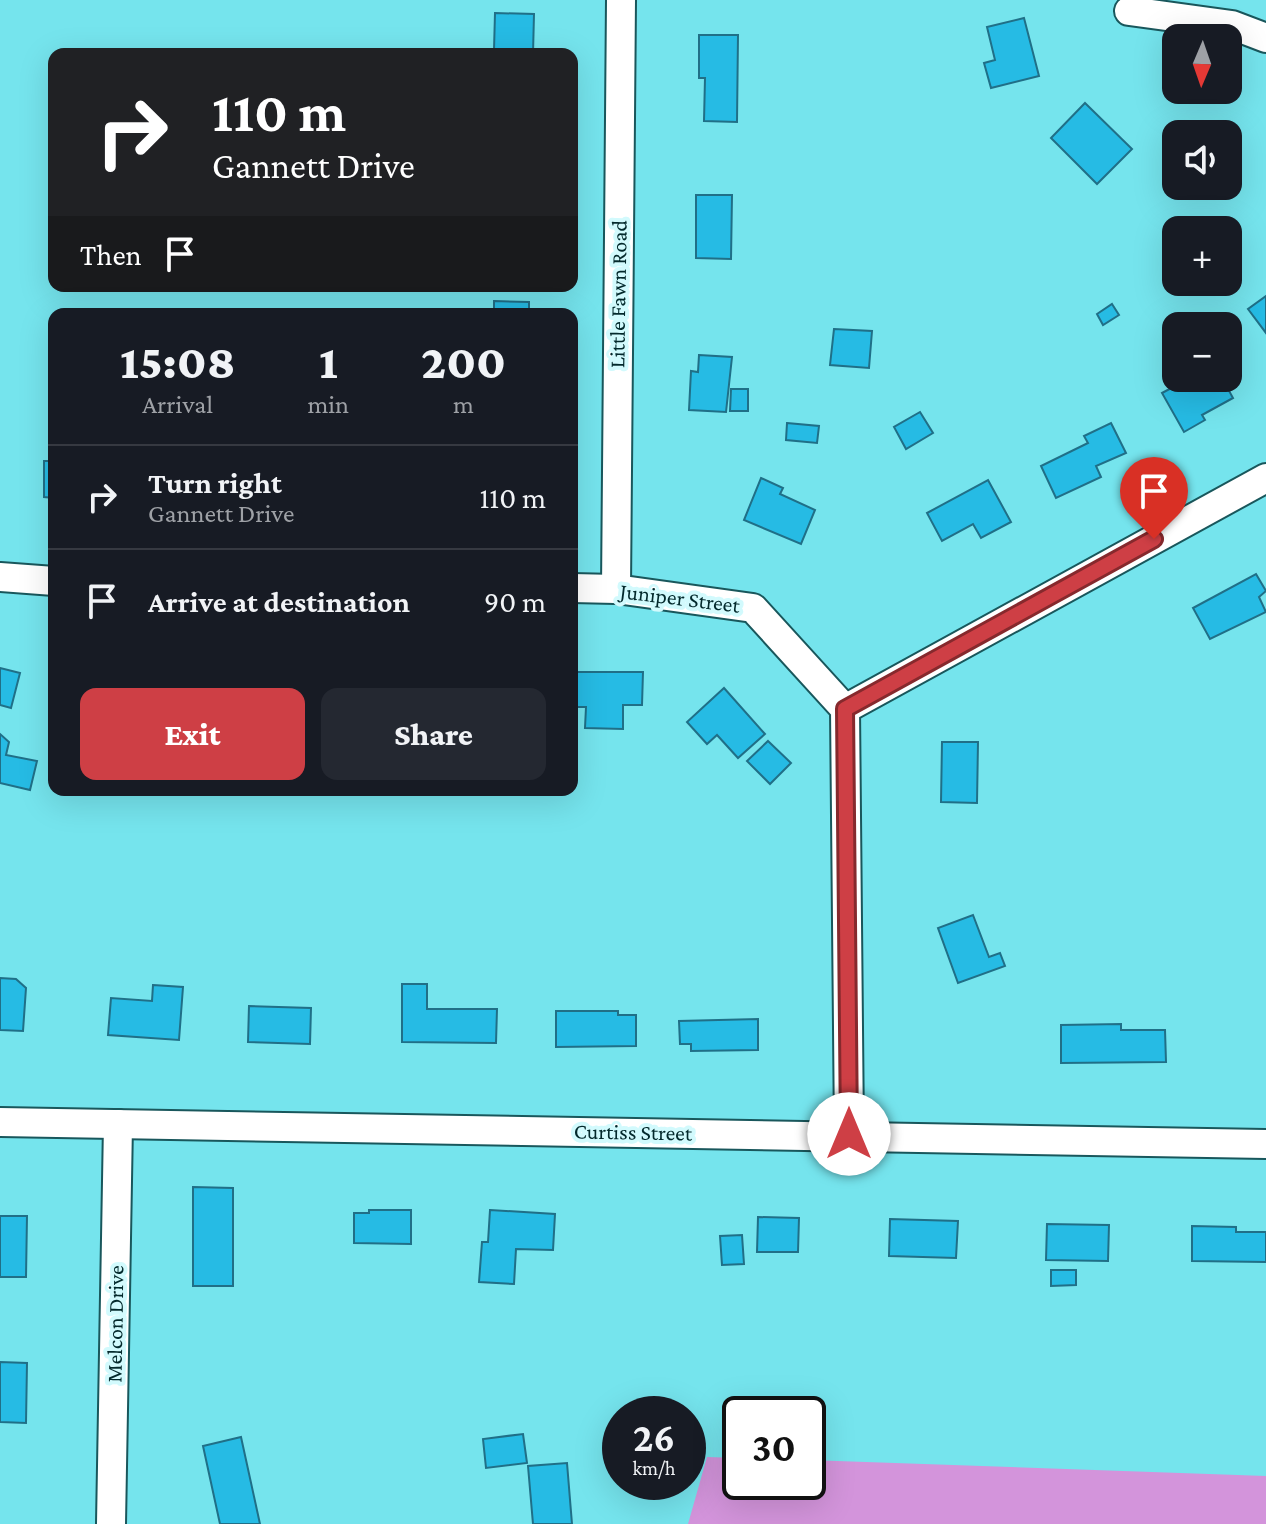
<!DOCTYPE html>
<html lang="en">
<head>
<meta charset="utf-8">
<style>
  :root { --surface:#171b24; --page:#242831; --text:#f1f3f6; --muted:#9ea1a6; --line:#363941; --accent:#ce3f45 }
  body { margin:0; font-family:"Crimson Pro",serif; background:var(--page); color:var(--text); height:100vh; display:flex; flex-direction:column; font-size:30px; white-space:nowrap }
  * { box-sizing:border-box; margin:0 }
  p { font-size:26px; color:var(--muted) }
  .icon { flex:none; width:44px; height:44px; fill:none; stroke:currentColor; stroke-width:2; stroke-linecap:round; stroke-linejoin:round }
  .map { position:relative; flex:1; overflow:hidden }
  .details { position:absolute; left:48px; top:308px; width:530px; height:488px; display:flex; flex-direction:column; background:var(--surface); border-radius:16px; box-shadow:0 8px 32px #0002 }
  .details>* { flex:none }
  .hud { position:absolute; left:48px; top:48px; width:530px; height:244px; border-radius:16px; box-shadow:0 8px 32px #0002; background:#202124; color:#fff; overflow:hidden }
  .needle { width:52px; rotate:182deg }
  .tools { position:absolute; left:1162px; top:24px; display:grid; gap:16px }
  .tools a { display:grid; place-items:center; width:80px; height:80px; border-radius:16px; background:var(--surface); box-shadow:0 8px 32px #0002; font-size:40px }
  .speed { position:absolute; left:602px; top:1396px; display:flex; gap:16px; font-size:40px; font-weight:700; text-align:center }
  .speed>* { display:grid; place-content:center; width:104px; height:104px; border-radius:50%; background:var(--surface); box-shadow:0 8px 32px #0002; line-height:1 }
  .speed small { font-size:20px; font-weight:400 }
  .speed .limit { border:4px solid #111; border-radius:12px; background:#fff; color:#111 }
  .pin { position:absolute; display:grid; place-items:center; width:68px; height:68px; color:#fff; margin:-82px -34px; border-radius:50% 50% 50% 0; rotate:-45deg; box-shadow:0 0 8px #0007 }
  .pin .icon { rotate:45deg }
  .me { position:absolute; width:88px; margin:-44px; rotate:0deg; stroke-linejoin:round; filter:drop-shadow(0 0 6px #0008) }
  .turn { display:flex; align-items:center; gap:28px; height:168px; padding:0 32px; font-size:36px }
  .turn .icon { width:104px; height:104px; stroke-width:2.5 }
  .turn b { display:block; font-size:56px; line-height:68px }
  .then { display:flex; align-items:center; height:76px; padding:0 32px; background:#0003; gap:16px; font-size:30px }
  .eta { display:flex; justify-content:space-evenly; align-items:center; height:136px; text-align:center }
  .eta b { font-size:48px; font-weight:800; line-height:56px }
  .primary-button { display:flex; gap:16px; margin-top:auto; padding:16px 32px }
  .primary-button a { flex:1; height:92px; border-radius:16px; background:var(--accent); color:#fff; font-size:32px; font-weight:800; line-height:92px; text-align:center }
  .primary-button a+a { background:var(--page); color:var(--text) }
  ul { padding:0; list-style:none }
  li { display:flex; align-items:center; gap:24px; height:104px; padding:0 32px; border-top:2px solid var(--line) }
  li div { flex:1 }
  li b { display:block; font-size:30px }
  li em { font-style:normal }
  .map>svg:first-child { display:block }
</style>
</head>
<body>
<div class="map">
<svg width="1266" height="1524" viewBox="0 0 1266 1524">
  <rect width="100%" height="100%" fill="#75e4ed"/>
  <polygon fill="#d394db" points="707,1457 740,1458 740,1482 808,1482 808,1460 1266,1476 1266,1524 688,1524"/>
  <g fill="#26bbe4" stroke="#206f87" stroke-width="2">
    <polygon points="495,13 534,14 533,54 487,54 487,50 494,50"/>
    <polygon points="1024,18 1039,76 991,88 984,63 995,60 987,27"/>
    <polygon points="699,35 738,35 737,122 704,121 705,78 699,78"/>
    <polygon points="1085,103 1132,149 1097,184 1051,138"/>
    <polygon points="696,195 732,195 731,259 696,258"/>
    <polygon points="1266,296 1266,333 1248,309"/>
    <polygon points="494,301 529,302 529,314 494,314"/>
    <polygon points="1112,304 1119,315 1103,325 1097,314"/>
    <polygon points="834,329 872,331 869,368 830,365"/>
    <polygon points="699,355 732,357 726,412 689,410 691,371 698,372"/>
    <polygon points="1190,378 1222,378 1233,398 1202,415 1205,420 1184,432 1162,393"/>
    <polygon points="731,389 748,389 748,411 730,411"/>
    <polygon points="920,412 933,433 906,449 894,427"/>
    <polygon points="787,423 819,426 817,443 786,440"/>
    <polygon points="1111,423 1126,453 1096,466 1101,477 1056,498 1041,466 1088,443 1084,436"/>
    <polygon points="49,436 54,436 54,498 44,497 44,461 49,461"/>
    <polygon points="761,478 783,488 780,494 815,510 801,544 744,520"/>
    <polygon points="988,480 1011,522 981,538 973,524 942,541 927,513"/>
    <polygon points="1256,574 1266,591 1259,597 1266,612 1210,639 1193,608"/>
    <polygon points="0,668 20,673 11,708 0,705"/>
    <polygon points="572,672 643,672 642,705 623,705 623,729 585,728 586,707 572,707"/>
    <polygon points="724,688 765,734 738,758 717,735 707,744 687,722"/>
    <polygon points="0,734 9,742 6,755 37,761 30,790 0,783"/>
    <polygon points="768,741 791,763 770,784 747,761"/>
    <polygon points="942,742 978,742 977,803 941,802"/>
    <polygon points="973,915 989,957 1000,953 1005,966 958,983 938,928"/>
    <polygon points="0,978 16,979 26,988 23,1031 0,1030"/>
    <polygon points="402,984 427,984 427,1009 497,1009 496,1043 402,1042"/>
    <polygon points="153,985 183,987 179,1040 108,1035 111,998 152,1001"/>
    <polygon points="249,1006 311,1008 310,1044 248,1042"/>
    <polygon points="556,1011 618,1011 618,1015 636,1015 636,1046 556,1047"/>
    <polygon points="758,1019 758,1050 691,1051 691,1044 680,1044 679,1021"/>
    <polygon points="1121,1024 1121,1030 1165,1030 1166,1062 1061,1063 1061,1025"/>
    <polygon points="193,1187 233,1188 233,1286 193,1286"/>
    <polygon points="369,1210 411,1210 411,1244 354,1243 354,1213 369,1213"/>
    <polygon points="490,1210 555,1214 553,1250 516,1249 514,1284 479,1282 482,1242 488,1242"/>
    <polygon points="0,1216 27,1216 26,1277 0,1277"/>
    <polygon points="758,1217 799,1218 798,1252 757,1252"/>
    <polygon points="890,1219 958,1221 956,1258 889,1256"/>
    <polygon points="1047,1224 1109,1225 1108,1261 1046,1260"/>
    <polygon points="1192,1226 1236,1227 1236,1232 1266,1232 1266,1262 1192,1261"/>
    <polygon points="742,1235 744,1264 722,1265 720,1236"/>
    <polygon points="1051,1270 1076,1270 1076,1285 1051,1286"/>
    <polygon points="0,1362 27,1363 26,1423 0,1422"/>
    <polygon points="523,1434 527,1463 486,1468 483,1439"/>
    <polygon points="241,1437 260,1524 220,1524 203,1446"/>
    <polygon points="567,1463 572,1524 533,1524 528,1466"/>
  </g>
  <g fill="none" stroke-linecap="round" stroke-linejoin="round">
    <g stroke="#19575c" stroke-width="32">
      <g id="minor">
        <polyline points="1129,11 1232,25 1266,38"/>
        <polyline points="0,577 54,581"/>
        <polyline points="572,588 616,589 753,608 845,709 849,1134"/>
        <polyline points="616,589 621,0"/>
        <polyline points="845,709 1266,478"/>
        <polyline points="0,1122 1266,1144"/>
        <polyline points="111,1524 118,1124"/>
      </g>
    </g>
    <use href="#minor" stroke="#fff" stroke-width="28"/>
  </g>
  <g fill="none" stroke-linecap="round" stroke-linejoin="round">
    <g stroke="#86292d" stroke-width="20">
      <polyline id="route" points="849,1134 845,709 1154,539"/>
    </g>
    <use href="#route" stroke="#ce3f45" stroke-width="14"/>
  </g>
  <g text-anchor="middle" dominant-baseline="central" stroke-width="8" stroke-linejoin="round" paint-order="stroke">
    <g font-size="22" fill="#03292c" stroke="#d2fafd">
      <text transform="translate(618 294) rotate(-89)">Little Fawn Road</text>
      <text transform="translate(680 598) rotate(7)">Juniper Street</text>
      <text transform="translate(633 1132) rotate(1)">Curtiss Street</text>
      <text transform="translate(115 1324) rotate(-89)">Melcon Drive</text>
    </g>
  </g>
</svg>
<div class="tools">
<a><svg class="needle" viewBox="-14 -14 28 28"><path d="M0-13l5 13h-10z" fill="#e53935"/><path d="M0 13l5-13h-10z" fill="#9ea1a6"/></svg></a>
<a><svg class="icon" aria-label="sound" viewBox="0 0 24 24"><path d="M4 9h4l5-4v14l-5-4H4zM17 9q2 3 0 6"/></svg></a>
<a>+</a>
<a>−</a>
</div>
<div class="speed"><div>26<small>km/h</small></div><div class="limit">30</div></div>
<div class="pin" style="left:1154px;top:539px;background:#d93025"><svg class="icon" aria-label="arrive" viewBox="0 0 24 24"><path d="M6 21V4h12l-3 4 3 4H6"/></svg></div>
<svg class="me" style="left:849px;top:1134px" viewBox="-20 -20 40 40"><circle r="19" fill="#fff"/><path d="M0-13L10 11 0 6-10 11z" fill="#ce3f45"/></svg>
<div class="hud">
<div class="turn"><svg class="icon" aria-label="right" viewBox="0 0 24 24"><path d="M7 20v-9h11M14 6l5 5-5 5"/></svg><div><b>110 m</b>Gannett Drive</div></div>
<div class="then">Then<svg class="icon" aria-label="arrive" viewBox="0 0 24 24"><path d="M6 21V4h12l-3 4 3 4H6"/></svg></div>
</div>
<section class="details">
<div class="eta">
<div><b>15:08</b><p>Arrival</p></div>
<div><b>1</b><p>min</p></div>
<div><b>200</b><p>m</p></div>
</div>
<ul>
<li><svg class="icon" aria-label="right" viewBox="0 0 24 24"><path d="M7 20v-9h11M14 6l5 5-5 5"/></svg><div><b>Turn right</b><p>Gannett Drive</p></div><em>110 m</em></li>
<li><svg class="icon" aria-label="arrive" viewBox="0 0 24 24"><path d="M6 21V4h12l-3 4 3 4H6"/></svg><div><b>Arrive at destination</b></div><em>90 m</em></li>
</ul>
<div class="primary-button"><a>Exit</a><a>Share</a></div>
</section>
</div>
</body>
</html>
